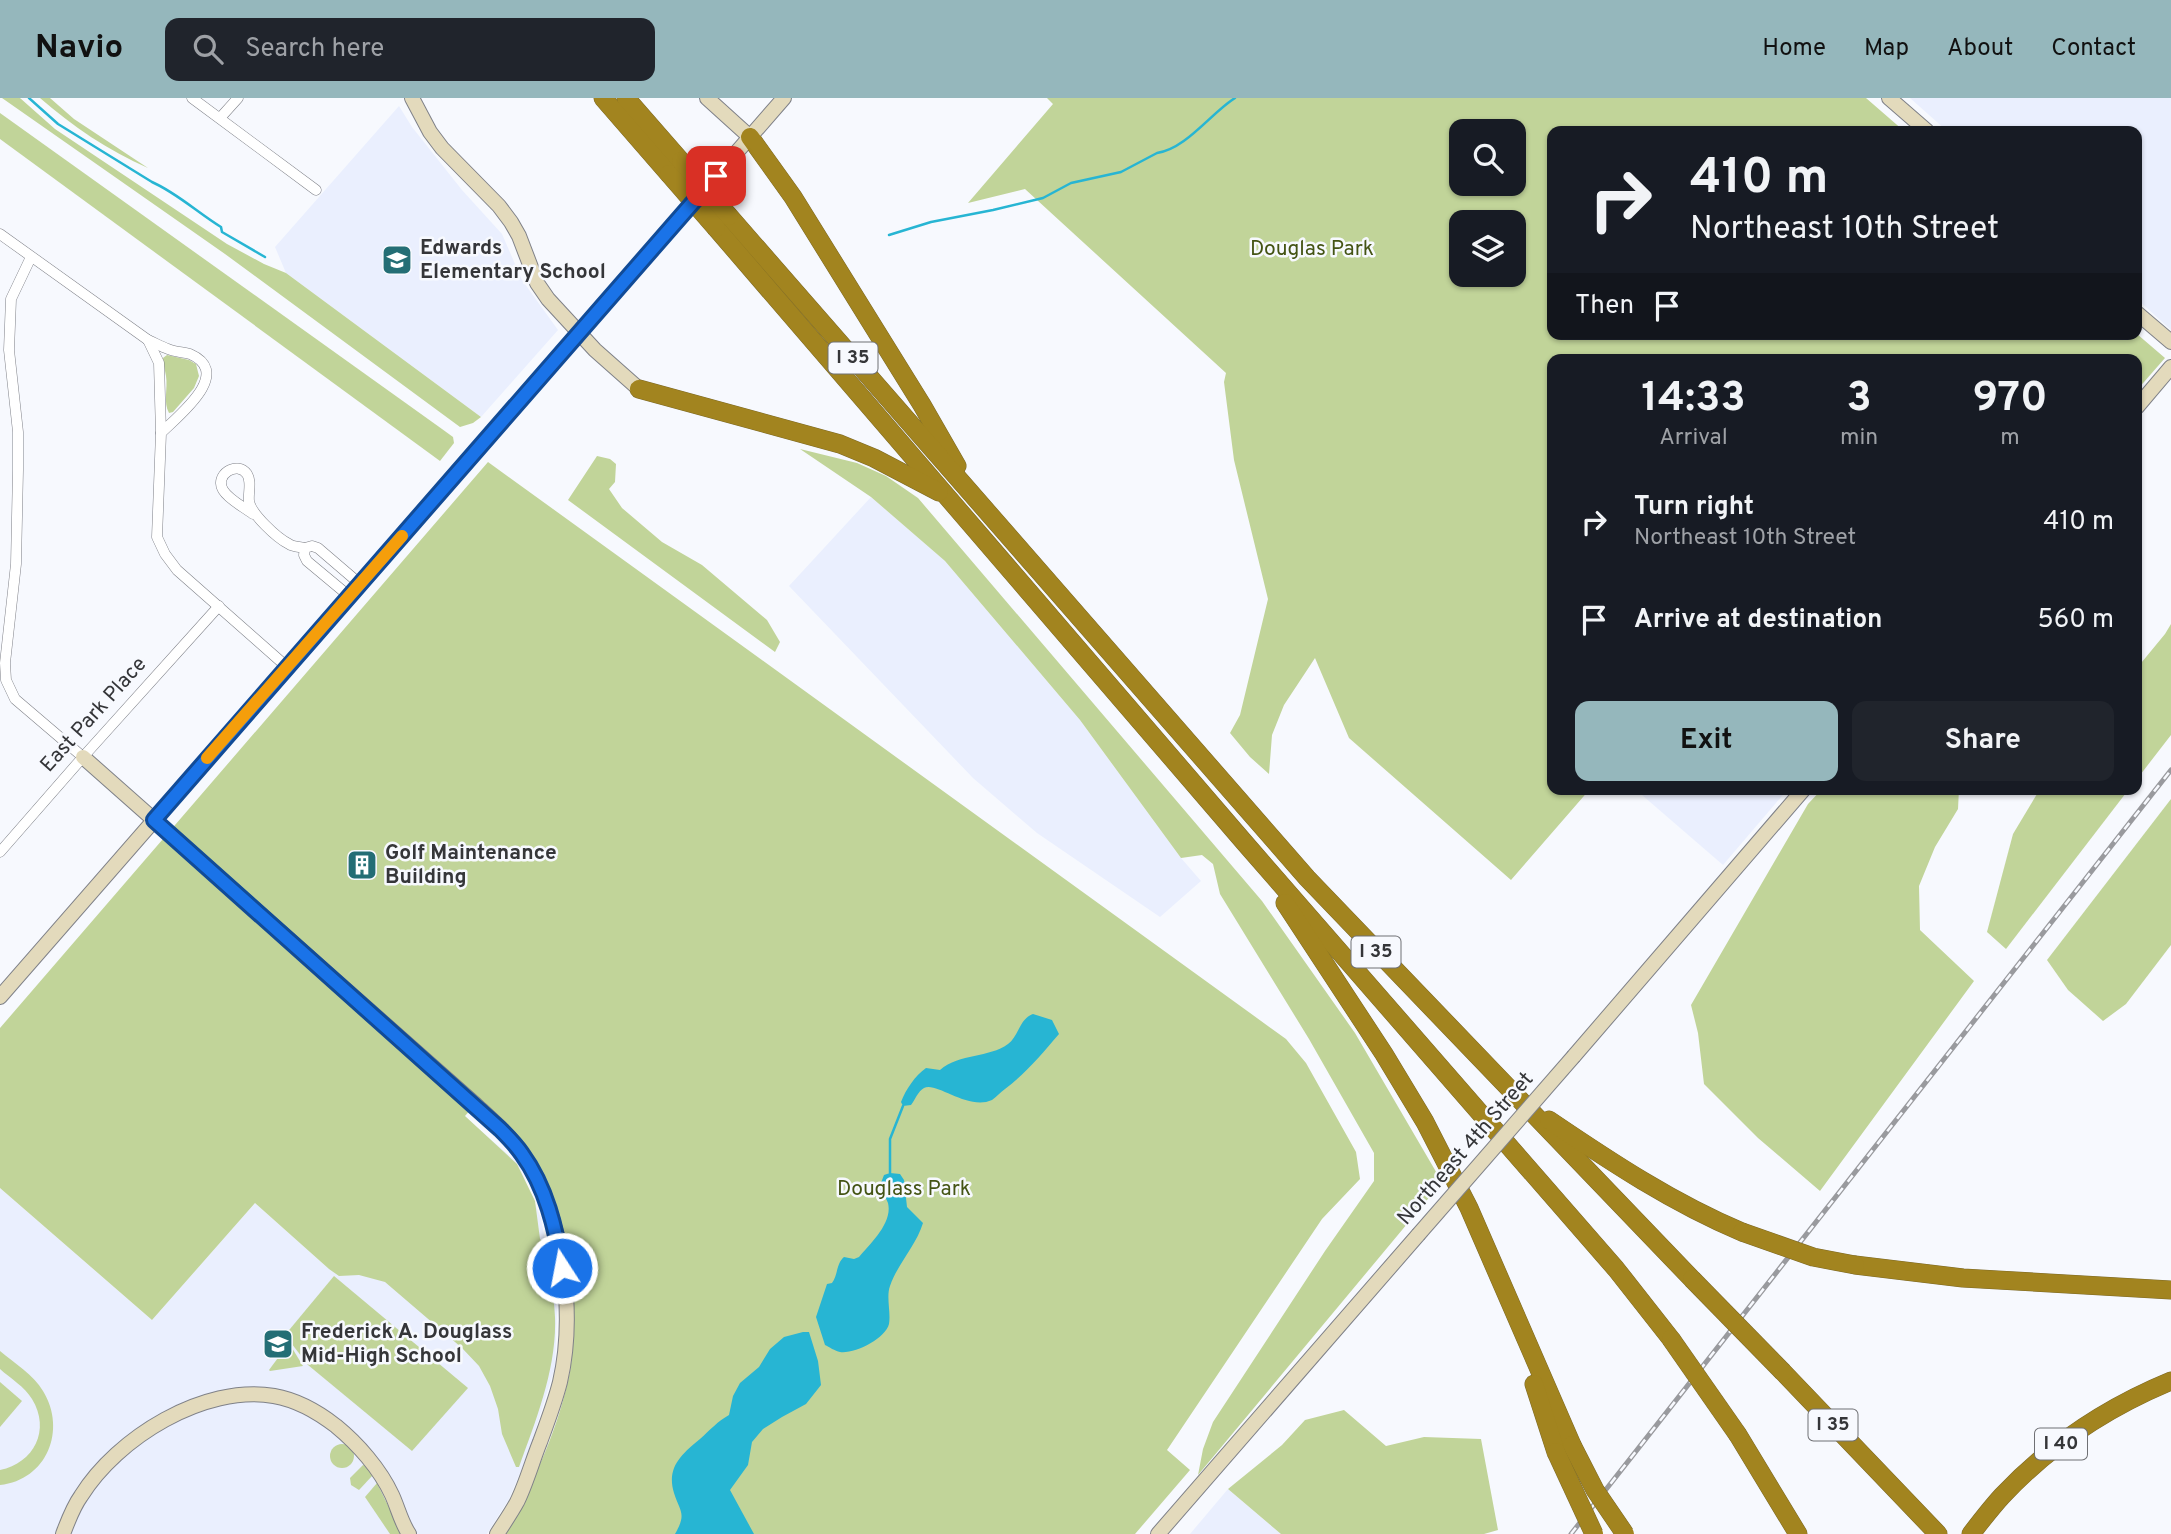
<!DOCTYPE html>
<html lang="en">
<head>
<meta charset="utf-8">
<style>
  :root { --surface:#171b24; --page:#20242c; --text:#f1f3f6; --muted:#9ea1a6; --accent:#95b7bc }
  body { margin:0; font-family:Overpass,sans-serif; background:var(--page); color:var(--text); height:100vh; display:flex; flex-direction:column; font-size:26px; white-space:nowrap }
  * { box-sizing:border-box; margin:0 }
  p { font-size:23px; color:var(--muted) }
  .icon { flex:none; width:38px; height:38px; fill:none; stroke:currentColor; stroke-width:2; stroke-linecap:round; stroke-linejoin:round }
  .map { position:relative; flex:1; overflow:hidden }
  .drawer { position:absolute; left:1547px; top:256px; width:595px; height:441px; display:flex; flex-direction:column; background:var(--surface); border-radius:14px; box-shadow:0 2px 5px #0004 }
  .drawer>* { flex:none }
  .hud { position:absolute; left:1547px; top:28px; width:595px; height:214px; border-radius:14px; box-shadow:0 2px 5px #0004; background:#171b24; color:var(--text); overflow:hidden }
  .fabs { position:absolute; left:1449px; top:21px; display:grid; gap:14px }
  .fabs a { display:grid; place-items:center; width:77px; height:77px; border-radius:14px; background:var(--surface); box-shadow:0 2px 5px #0004; font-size:35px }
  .pin { position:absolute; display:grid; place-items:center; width:60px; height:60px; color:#fff; margin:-30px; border-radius:14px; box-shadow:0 4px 10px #0006 }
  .me { position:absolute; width:77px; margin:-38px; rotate:349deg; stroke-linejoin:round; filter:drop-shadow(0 0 5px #0008) }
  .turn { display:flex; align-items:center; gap:24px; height:147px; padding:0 28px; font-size:32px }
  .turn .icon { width:91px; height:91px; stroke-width:2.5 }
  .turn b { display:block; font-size:49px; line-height:60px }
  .then { display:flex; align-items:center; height:66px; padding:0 28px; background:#0003; gap:14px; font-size:26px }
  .eta { display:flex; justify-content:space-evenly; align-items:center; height:119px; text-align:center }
  .eta b { font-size:42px; font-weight:700; line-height:49px }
  .action { display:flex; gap:14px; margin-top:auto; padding:14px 28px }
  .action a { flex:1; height:80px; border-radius:14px; background:var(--accent); color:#111; font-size:28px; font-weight:700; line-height:80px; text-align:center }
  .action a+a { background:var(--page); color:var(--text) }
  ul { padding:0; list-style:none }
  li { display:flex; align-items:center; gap:21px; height:98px; padding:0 28px }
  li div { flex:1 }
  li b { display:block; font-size:26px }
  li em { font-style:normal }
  header { display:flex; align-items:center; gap:42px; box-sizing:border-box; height:98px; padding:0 35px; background:var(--accent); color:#111 }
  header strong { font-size:33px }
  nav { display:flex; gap:38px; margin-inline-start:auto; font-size:24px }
  .search { width:490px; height:63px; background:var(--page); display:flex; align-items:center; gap:18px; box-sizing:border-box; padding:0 24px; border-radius:14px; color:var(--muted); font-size:26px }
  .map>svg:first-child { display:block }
</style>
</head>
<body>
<header>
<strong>Navio</strong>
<div class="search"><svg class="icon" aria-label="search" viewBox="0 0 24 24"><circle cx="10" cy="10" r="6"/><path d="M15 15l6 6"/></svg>Search here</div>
<nav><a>Home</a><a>Map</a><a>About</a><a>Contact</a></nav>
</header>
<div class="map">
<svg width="2171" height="1436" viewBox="0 0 2171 1436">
  <rect width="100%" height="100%" fill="#f7f9fe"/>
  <g fill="#eaeffe">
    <polygon points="1910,0 2171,0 2171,232 2137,201 2137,33 1947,33"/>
    <polygon points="399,8 412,29 462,92 502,136 522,182 558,232 481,319 286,175 275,149"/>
    <polygon points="871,399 945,463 1080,622 1181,760 1201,783 1160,819 1037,735 973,680 789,488"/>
    <polygon points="1635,691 1788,691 1723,767"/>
    <polygon points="464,1018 518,1065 541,1120 557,1212 555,1269 528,1356 509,1401 487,1436 0,1436 0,1090 152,1222 255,1105 329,1171"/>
    <polygon points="1228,1391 1281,1436 1190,1436"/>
  </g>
  <g fill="#c1d499" fill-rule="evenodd">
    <polygon points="2,0 20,0 55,31 227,146 264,166 286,175 481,319 473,325 460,329 225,156"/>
    <path d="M 40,0 L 50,0 L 74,21 L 148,70 C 109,53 72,28 40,0 Z"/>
    <path d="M 1047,0 L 1866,0 L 1904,33 L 1552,33 L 1552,236 L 2137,236 L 2165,260 L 2137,292 L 2137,261 L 1552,261 L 1552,691 L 1590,691 L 1511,782 L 1349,640 L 1315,560 L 1284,607 L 1272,637 L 1269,676 L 1250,659 L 1230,635 L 1240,617 L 1268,501 L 1234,362 L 1224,284 L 1226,275 L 1025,91 L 968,105 L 1053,6 ZM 1514,33 L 1514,86 L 1461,86 L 1461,33 ZM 1461,124 L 1514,124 L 1514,177 L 1461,177 Z"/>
    <polygon points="0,15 442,331 453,339 454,345 440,363 0,41"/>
    <path d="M 167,257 L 189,262 L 196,266 L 199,278 L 194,290 L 173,314 L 169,315 C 163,304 168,291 166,278 C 165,272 163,266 163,260 Z"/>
    <polygon points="800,351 857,365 886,378 918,400 1262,803 1355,935 1442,1084 1198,1377 1203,1351 1213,1324 1325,1153 1374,1083 1374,1055 1309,941 1220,796 1213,766 1202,757 1181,760 1080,622 945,463 871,399"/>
    <polygon points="597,358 610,361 616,366 615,384 609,391 622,410 662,444 702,467 767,522 780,544 775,554 568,402"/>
    <path d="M 488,364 L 1286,941 L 1306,965 L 1356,1054 L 1360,1081 L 1322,1121 L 1167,1352 L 1190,1372 L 1135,1436 L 505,1436 C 533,1386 559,1330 570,1273 C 578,1225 570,1172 557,1125 C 552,1109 549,1089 542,1074 C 530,1048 499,1022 479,1002 L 465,1018 L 517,1066 L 535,1103 L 540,1141 L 543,1144 C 548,1169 554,1193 555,1219 C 557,1270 536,1322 519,1369 L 516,1369 L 502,1336 L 498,1311 L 490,1288 L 479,1268 L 462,1250 L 385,1184 L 359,1177 L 339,1178 L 329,1171 L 255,1105 L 152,1222 L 0,1090 L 0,930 Z"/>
    <polygon points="2171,526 2171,637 2137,681 2137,570 2165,536"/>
    <polygon points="1822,691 1959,691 1958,711 1935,749 1919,788 1920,832 1974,883 1820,1093 1758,1040 1704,986 1698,935 1691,907 1808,706"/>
    <polygon points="2040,691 2129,691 2006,851 1987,834 2013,736"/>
    <polygon points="2171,701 2171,847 2126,906 2103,923 2068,892 2047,862"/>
    <polygon points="334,1178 468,1290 412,1353 308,1267 285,1237"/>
    <polygon points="289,1245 303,1268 270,1273 269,1272"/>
    <path d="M 0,1253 C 14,1265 34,1277 43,1293 C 67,1332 47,1382 0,1387 L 0,1372 C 34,1365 51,1332 32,1301 C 25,1289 10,1280 0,1271 Z"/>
    <polygon points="0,1284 22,1303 0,1329"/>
    <polygon points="1344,1312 1386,1348 1424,1339 1481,1341 1498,1432 1484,1436 1281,1436 1228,1391 1282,1347 1305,1322"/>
    <circle cx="342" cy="1358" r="12"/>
    <polygon points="363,1367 367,1368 373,1377 359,1392 351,1387 350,1380"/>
    <polygon points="377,1385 402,1436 390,1436 365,1399"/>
  </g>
  <g fill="#27b5d3">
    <path d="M 1033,916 L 1052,922 L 1059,936 C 1041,957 1027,974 1005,991 C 1001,994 996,999 992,1002 C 968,1013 936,983 924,990 C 918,993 915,1002 911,1007 L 903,1008 L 901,1004 C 906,991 915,978 926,970 L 940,972 C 960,955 989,960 1008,946 C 1019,938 1019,921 1033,916 Z"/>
    <path d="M 890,1075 L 900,1076 L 904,1082 L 907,1109 L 923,1125 C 916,1148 898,1165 890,1188 C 886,1199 891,1214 889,1226 C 885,1241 855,1256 840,1254 C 835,1253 829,1249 825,1247 L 816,1219 L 827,1186 L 832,1185 C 838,1177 836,1166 844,1159 L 854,1161 L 859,1159 C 870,1146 893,1125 888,1105 C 886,1100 882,1094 879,1090 L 884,1077 Z"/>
    <path d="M 803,1234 L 809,1234 L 818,1263 L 821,1287 L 806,1306 L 782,1319 L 763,1331 L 752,1344 L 748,1367 L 730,1392 L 754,1436 L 675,1436 C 687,1415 680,1414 674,1395 C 666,1369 682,1356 700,1341 C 710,1332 718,1323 729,1317 L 733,1298 L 740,1285 L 759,1269 L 770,1251 L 784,1239 Z"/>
  </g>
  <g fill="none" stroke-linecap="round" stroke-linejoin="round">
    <g stroke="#27b5d3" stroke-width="2.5">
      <path d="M 29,0 L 58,26 L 152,84 C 177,95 198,115 221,129 L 222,134 L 265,159"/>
      <path d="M 889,137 L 931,124 L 993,112 L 1043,100 L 1071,85 L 1121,74 L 1157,55 C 1186,51 1211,15 1235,0"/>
      <polyline points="890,1075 890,1041 903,1008"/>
    </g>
    <g stroke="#7f8188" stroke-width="11">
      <g id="street">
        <polyline points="192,0 316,92"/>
        <polyline points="220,20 238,0"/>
        <path d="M 0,136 L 148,242 C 155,245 162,249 168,251 C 175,254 183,254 190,256 C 234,275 178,318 161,335 L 157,439 L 165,456 L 177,472 L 287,569"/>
        <polyline points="31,159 11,201 9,252 18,334 18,372 16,466 5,565 6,582 15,601 83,659"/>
        <polyline points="148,242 159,265 161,335"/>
        <path d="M 253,416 C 244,409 229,402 223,392 C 214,377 237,362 247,376 C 252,384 248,394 249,403 C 251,416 277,440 289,446 C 293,449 300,449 305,450"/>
        <polyline points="349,498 307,463 304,457 305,450 312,448 318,450 360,486"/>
        <polyline points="0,754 83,659 219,508"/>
      </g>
    </g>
    <g stroke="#7f8188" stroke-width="16">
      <g id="secondary">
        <polyline points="412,0 430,34 442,50 499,108 511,124 519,138 537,185 548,201 595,252 639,291"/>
        <polyline points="707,0 750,39"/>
        <polyline points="1889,0 1927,33"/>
        <polyline points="2137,215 2171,244"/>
        <polyline points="2137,309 2171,269"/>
        <path d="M 83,659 L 476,1007 C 492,1022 511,1038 523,1057 C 563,1117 576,1214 560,1284 C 555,1304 547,1325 540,1344 C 532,1364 526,1386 517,1404 C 511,1415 504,1425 497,1436"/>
        <polyline points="0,899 784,0"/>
        <polyline points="1574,958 1804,691"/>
        <path d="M 63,1436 C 68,1423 73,1409 81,1398 C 117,1340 204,1286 274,1298 C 297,1302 318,1314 336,1328 C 358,1346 380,1371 392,1397 C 398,1410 401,1424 409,1436"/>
        <polyline points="1158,1436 1418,1137"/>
      </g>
    </g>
    <g stroke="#7c6928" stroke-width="19">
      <g id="highway">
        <polyline points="603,0 669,76"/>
        <polyline points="626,0 681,63"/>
        <polyline points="750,39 793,99 922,307 957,368"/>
        <polyline points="729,118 1307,780 1692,1181"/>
        <polyline points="716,130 1244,744 1616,1171 1671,1241"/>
        <polyline points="639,291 840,346 874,360 939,394"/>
        <polyline points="1285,805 1384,956 1425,1024 1469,1110 1572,1347"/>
        <path d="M 1549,1022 C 1611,1064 1673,1105 1742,1134"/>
        <polyline points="1855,1167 1963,1180 2171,1192"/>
        <polyline points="1783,1274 1938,1436"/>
        <polyline points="1534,1286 1556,1354"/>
        <polyline points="1738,1337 1798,1436"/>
        <path d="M 1971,1436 C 1981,1423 1991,1410 2002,1398 C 2049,1348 2108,1309 2171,1283"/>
      </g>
    </g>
    <use href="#street" stroke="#fff" stroke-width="10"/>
    <use href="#secondary" stroke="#e3dabc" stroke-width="14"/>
    <use href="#highway" stroke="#a2841f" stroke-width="18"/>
    <g stroke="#999a9e" stroke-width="5">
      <polyline id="rail" points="1571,1436 2171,672"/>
    </g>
    <use href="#rail" stroke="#f7f9fe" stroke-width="2.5" stroke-dasharray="8" stroke-linecap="butt"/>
    <g stroke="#7f8188" stroke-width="16" stroke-linecap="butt">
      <polyline id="secondary-bridge" points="1418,1137 1574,958"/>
    </g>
    <g stroke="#7c6928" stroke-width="19" stroke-linecap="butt">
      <g id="highway-bridge">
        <polyline points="681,63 729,118"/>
        <polyline points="669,76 716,130"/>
        <polyline points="1742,1134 1813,1159 1855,1167"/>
        <polyline points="1692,1181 1783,1274"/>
        <polyline points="1671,1241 1738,1337"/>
        <polyline points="1572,1347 1595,1392 1625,1436"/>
        <polyline points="1556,1354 1594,1436"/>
      </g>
    </g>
    <use href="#secondary-bridge" stroke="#e3dabc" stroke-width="14"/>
    <use href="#highway-bridge" stroke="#a2841f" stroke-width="18"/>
  </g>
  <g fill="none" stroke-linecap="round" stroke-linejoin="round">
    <g stroke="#114b97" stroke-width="18">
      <path id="route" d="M 562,1170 C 556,1131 546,1089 522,1056 C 516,1047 508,1039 500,1031 L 154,722 L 716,78"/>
    </g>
    <use href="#route" stroke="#1a73e8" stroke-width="12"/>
    <polyline stroke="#f59e0b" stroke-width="12" points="207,660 402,438"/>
  </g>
  <defs>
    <g id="school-square" transform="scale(1.575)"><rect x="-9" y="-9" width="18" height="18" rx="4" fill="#246e75" stroke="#f7f9fe"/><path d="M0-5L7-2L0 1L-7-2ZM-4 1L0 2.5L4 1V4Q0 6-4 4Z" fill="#fff"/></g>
    <g id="building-square" transform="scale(1.575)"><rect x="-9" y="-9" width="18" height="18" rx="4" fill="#246e75" stroke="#f7f9fe"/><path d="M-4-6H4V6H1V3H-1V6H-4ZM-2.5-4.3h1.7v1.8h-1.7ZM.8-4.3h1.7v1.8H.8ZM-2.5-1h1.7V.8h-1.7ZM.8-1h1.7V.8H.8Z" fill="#fff"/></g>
  </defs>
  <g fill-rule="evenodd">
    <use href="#school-square" x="397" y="162"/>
    <use href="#building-square" x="362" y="767"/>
    <use href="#school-square" x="278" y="1246"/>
  </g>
  <g text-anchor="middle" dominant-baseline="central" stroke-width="5" stroke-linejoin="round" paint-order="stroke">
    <g fill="#f7f9fe" stroke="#6f7074" stroke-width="2">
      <rect x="828.5" y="244.5" width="49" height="31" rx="5"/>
      <rect x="1351.5" y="838.5" width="49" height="31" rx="5"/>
      <rect x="1808.5" y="1311.5" width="49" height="31" rx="5"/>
      <rect x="2035" y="1330.5" width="52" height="31" rx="5"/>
    </g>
    <g font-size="19" font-weight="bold" fill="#353639">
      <text x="853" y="260">I 35</text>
      <text x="1376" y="854">I 35</text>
      <text x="1833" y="1327">I 35</text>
      <text x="2061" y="1346">I 40</text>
    </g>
    <g font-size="21" font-weight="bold" fill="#353639" stroke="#f7f9fe" text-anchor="start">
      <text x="420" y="150">Edwards<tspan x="420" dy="24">Elementary School</tspan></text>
      <text x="385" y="755">Golf Maintenance<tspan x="385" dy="24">Building</tspan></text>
      <text x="301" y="1234">Frederick A. Douglass<tspan x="301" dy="24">Mid-High School</tspan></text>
    </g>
    <g font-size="21" fill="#445414" stroke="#f7f9fe">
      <text x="1312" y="151">Douglas Park</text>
      <text x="904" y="1091">Douglass Park</text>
    </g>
    <g font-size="21" fill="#353639" stroke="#f7f9fe">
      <text transform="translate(94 617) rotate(-48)">East Park Place</text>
      <text transform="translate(1466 1051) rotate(-49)">Northeast 4th Street</text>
    </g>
  </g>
</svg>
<div class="fabs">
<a><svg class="icon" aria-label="search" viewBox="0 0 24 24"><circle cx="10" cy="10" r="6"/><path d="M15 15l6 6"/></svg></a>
<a><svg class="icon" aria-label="layers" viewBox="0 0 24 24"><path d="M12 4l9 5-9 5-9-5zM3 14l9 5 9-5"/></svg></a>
</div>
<div class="pin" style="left:716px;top:78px;background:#d93025"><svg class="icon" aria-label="arrive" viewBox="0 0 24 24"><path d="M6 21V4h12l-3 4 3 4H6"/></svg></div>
<svg class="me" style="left:562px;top:1170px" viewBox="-20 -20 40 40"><circle r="17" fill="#1a73e8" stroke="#fff" stroke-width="3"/><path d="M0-11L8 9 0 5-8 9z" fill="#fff"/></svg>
<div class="hud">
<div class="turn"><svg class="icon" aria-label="right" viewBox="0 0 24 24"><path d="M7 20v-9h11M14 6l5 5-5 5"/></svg><div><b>410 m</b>Northeast 10th Street</div></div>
<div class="then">Then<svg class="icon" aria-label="arrive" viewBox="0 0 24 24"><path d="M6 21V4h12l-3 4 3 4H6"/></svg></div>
</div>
<section class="drawer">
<div class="eta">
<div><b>14:33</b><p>Arrival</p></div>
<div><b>3</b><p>min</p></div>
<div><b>970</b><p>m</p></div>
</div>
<ul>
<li><svg class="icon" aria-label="right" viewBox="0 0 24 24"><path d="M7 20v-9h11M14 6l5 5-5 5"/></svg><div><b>Turn right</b><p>Northeast 10th Street</p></div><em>410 m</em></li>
<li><svg class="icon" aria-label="arrive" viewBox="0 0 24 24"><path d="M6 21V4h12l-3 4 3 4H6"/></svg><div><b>Arrive at destination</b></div><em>560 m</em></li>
</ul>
<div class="action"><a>Exit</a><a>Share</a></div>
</section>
</div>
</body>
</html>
